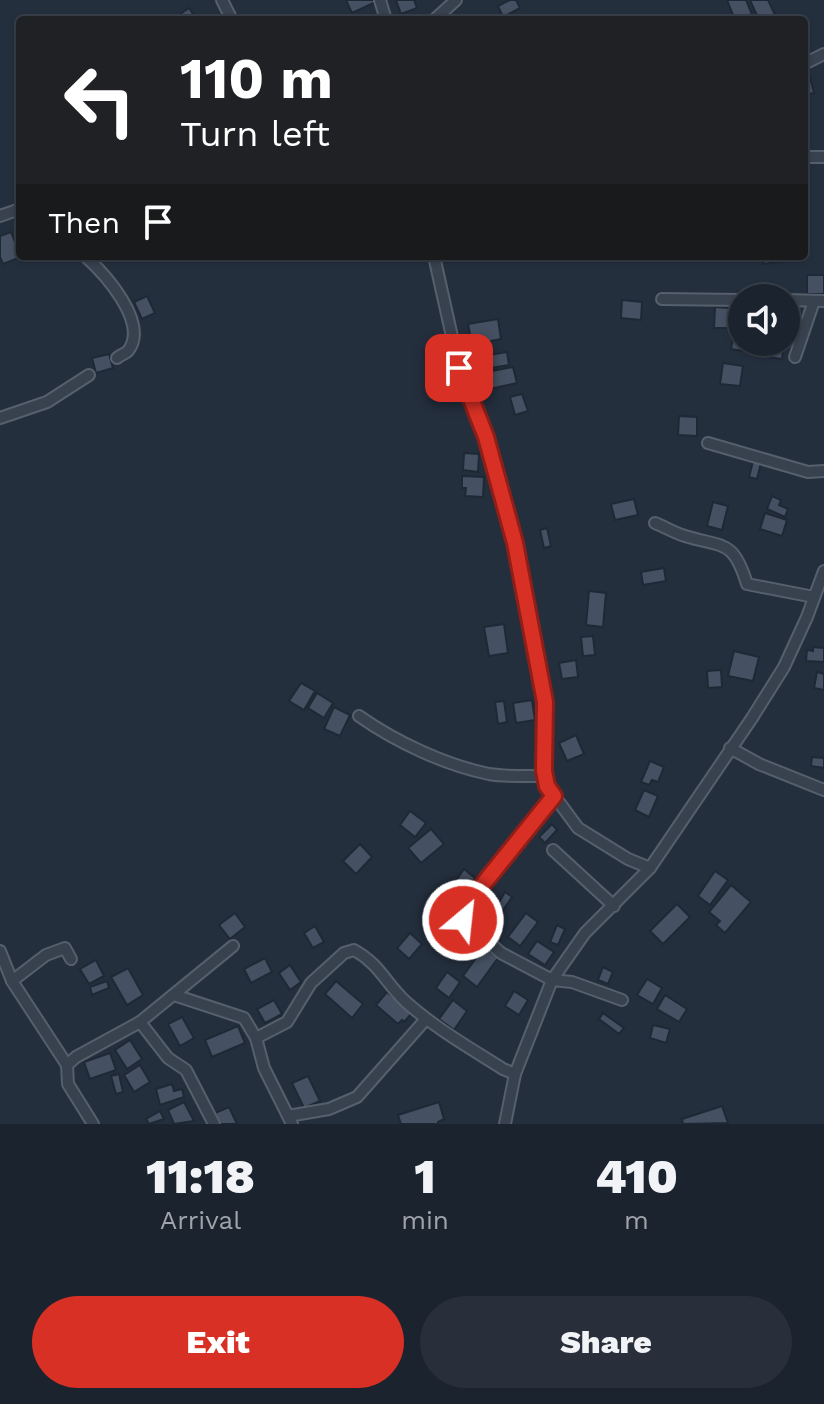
<!DOCTYPE html>
<html lang="en">
<head>
<meta charset="utf-8">
<style>
  :root { --surface:#1b232e; --page:#282f3a; --text:#f1f3f6; --muted:#a0a4aa; --line:#39404a; --accent:#d93025 }
  body { margin:0; font-family:"Work Sans",sans-serif; background:var(--page); color:var(--text); height:100vh; display:flex; flex-direction:column; font-size:30px; white-space:nowrap }
  * { box-sizing:border-box; margin:0 }
  p { font-size:26px; color:var(--muted) }
  .icon { flex:none; width:44px; height:44px; fill:none; stroke:currentColor; stroke-width:2; stroke-linecap:round; stroke-linejoin:round }
  .map { position:relative; height:1124px; overflow:hidden }
  .details { display:flex; flex-direction:column; background:var(--surface); flex:1 }
  .details>* { flex:none }
  .hud { position:absolute; left:16px; top:16px; width:792px; height:244px; border-radius:8px; box-shadow:0 2px 6px #0004,0 0 0 2px var(--line); background:#202124; color:#fff; overflow:hidden }
  .tools { position:absolute; left:728px; top:284px; display:grid; gap:16px }
  .tools a { display:grid; place-items:center; width:72px; height:72px; border-radius:50%; background:var(--surface); box-shadow:0 2px 6px #0004,0 0 0 2px var(--line); font-size:40px }
  .pin { position:absolute; display:grid; place-items:center; width:68px; height:68px; color:#fff; margin:-34px; border-radius:16px; box-shadow:0 4px 12px #0006 }
  .me { position:absolute; width:88px; margin:-44px; rotate:28deg; stroke-linejoin:round; filter:drop-shadow(0 0 6px #0008) }
  .turn { display:flex; align-items:center; gap:28px; height:168px; padding:0 32px; font-size:36px }
  .turn .icon { width:104px; height:104px; stroke-width:2.5 }
  .turn b { display:block; font-size:56px; line-height:68px }
  .then { display:flex; align-items:center; height:76px; padding:0 32px; background:#0003; gap:16px; font-size:30px }
  .eta { display:flex; justify-content:space-evenly; align-items:center; height:136px; text-align:center }
  .eta b { font-size:48px; font-weight:800; line-height:56px }
  .action { display:flex; gap:16px; margin-top:auto; padding:16px 32px }
  .action a { flex:1; height:92px; border-radius:48px; background:var(--accent); color:#fff; font-size:32px; font-weight:800; line-height:92px; text-align:center }
  .action a+a { background:var(--page); color:var(--text) }
  .map>svg:first-child { display:block }
</style>
</head>
<body>
<div class="map">
<svg width="824" height="1124" viewBox="0 0 824 1124">
  <rect width="100%" height="100%" fill="#242f3e"/>
  <g fill="#455162" stroke="#1f2835" stroke-width="2">
    <polygon points="346,0 377,0 378,1 352,13"/>
    <polygon points="396,0 414,0 417,8 401,14"/>
    <polygon points="510,0 516,0 520,8 503,17 498,6"/>
    <polygon points="727,0 746,0 754,20 735,20"/>
    <polygon points="750,0 768,0 776,17 759,20"/>
    <polygon points="189,8 197,20 182,20 179,15"/>
    <polygon points="808,69 814,93 804,95 804,70"/>
    <polygon points="11,232 21,257 3,264 0,257 0,236"/>
    <polygon points="762,256 798,256 798,259 764,264"/>
    <rect x="807" y="275" width="17" height="19"/>
    <polygon points="147,296 155,313 142,319 134,302"/>
    <polygon points="622,300 642,302 641,320 621,318"/>
    <polygon points="715,307 730,308 729,328 714,328"/>
    <polygon points="738,312 742,313 742,342 752,342 750,352 731,349"/>
    <polygon points="498,319 501,339 472,345 468,324"/>
    <polygon points="764,342 784,342 782,359 762,356"/>
    <polygon points="507,352 509,365 473,371 471,358"/>
    <polygon points="109,354 113,368 96,373 92,358"/>
    <polygon points="723,363 743,366 740,386 720,384"/>
    <polygon points="513,367 517,383 481,391 477,374"/>
    <polygon points="522,394 528,411 515,415 510,397"/>
    <polygon points="679,416 697,417 697,436 678,435"/>
    <polygon points="464,453 479,454 478,472 463,470"/>
    <polygon points="753,461 761,463 757,479 749,477"/>
    <polygon points="462,476 484,477 483,497 465,496 466,488 462,488"/>
    <polygon points="772,496 781,500 779,505 788,509 785,517 767,509"/>
    <polygon points="634,499 638,515 615,520 611,504"/>
    <polygon points="713,502 728,506 722,530 707,526"/>
    <polygon points="765,513 787,520 782,536 760,529"/>
    <polygon points="547,528 551,546 544,548 540,530"/>
    <polygon points="664,568 666,581 643,585 641,572"/>
    <polygon points="589,591 606,593 603,627 586,625"/>
    <polygon points="504,624 508,653 489,656 484,627"/>
    <polygon points="593,636 595,655 583,656 581,637"/>
    <polygon points="813,647 824,648 824,662 806,661 807,650 813,651"/>
    <polygon points="734,651 759,657 753,681 728,676"/>
    <polygon points="576,660 578,677 562,679 559,663"/>
    <polygon points="721,670 722,687 708,688 707,671"/>
    <polygon points="817,672 824,674 824,690 814,688"/>
    <polygon points="301,683 315,691 304,710 289,701"/>
    <polygon points="317,693 333,703 324,718 308,708"/>
    <polygon points="532,700 535,720 516,723 513,703"/>
    <polygon points="504,701 507,722 498,724 495,702"/>
    <polygon points="334,707 350,715 340,736 324,729"/>
    <polygon points="576,735 584,754 567,761 559,743"/>
    <polygon points="812,757 824,758 824,768 811,766"/>
    <polygon points="650,761 664,767 658,782 652,780 649,785 641,782"/>
    <polygon points="644,790 658,796 649,817 635,810"/>
    <polygon points="410,811 426,823 415,837 400,825"/>
    <polygon points="552,824 557,830 545,843 539,837"/>
    <polygon points="431,829 444,844 421,863 408,848"/>
    <polygon points="360,844 372,857 356,874 343,861"/>
    <polygon points="464,869 475,878 466,890 471,893 465,901 450,889"/>
    <polygon points="715,871 728,880 710,905 698,896"/>
    <polygon points="731,885 751,902 725,933 716,925 720,921 709,912"/>
    <polygon points="505,892 512,897 501,913 495,909"/>
    <polygon points="476,894 490,901 482,919 467,912"/>
    <polygon points="677,904 690,917 663,944 650,931"/>
    <polygon points="437,907 451,917 436,936 423,926"/>
    <polygon points="235,913 245,927 230,939 219,925"/>
    <polygon points="526,913 538,922 520,946 508,937"/>
    <polygon points="453,918 464,926 452,943 441,935"/>
    <polygon points="557,925 565,929 558,945 550,942"/>
    <polygon points="315,926 324,942 313,948 304,933"/>
    <polygon points="410,933 422,944 409,959 397,948"/>
    <polygon points="537,941 554,952 545,965 528,954"/>
    <polygon points="484,947 498,958 477,987 463,976"/>
    <polygon points="265,958 272,972 251,983 244,969"/>
    <polygon points="96,960 104,976 89,984 80,969"/>
    <polygon points="290,965 301,982 290,990 279,973"/>
    <polygon points="603,967 613,972 608,984 598,980"/>
    <polygon points="128,968 143,995 127,1005 111,977"/>
    <polygon points="447,972 460,982 449,998 436,988"/>
    <polygon points="647,979 662,988 653,1004 637,995"/>
    <polygon points="107,981 109,988 92,995 90,987"/>
    <polygon points="336,981 363,1004 352,1018 325,994"/>
    <polygon points="514,991 528,1000 519,1015 505,1006"/>
    <polygon points="387,992 412,1013 404,1022 402,1020 398,1024 376,1005"/>
    <polygon points="665,995 687,1009 679,1022 657,1009"/>
    <polygon points="274,1000 282,1014 265,1023 257,1009"/>
    <polygon points="453,1000 467,1011 454,1030 439,1019"/>
    <polygon points="603,1013 624,1028 619,1034 599,1019"/>
    <polygon points="182,1017 194,1038 180,1046 168,1024"/>
    <polygon points="653,1025 670,1029 666,1043 650,1038"/>
    <polygon points="238,1026 245,1043 212,1057 205,1040"/>
    <polygon points="130,1040 142,1059 127,1069 115,1050"/>
    <polygon points="110,1053 116,1070 90,1079 84,1062"/>
    <polygon points="140,1065 150,1082 134,1092 124,1075"/>
    <polygon points="119,1074 123,1092 116,1094 111,1076"/>
    <polygon points="308,1076 320,1101 304,1108 292,1083"/>
    <polygon points="172,1084 174,1091 182,1089 184,1097 160,1105 156,1089"/>
    <polygon points="184,1102 194,1121 174,1124 168,1110"/>
    <polygon points="439,1102 444,1119 438,1122 438,1124 401,1124 398,1115"/>
    <polygon points="722,1106 728,1123 683,1124 682,1119"/>
    <polygon points="229,1107 237,1124 220,1124 215,1113"/>
    <polygon points="160,1111 164,1119 149,1124 146,1119"/>
  </g>
  <g fill="none" stroke-linecap="round" stroke-linejoin="round">
    <g stroke="#565f6c" stroke-width="14">
      <g id="minor">
        <polyline points="222,0 232,20"/>
        <polyline points="380,0 386,20"/>
        <polyline points="434,20 456,0"/>
        <polyline points="804,64 824,54"/>
        <polyline points="804,157 824,157"/>
        <polyline points="0,216 20,209"/>
        <path d="M 85,256 C 104,273 150,323 128,351 C 125,354 120,355 117,358"/>
        <polyline points="434,256 459,368 486,437 515,543 545,702 544,771 547,786 578,828 628,859 650,868"/>
        <polyline points="662,299 742,300"/>
        <polyline points="786,300 824,301"/>
        <polyline points="795,357 814,301"/>
        <polyline points="0,418 47,402 89,375"/>
        <polyline points="708,443 808,472 824,471"/>
        <path d="M 655,523 C 665,527 675,533 685,536 C 724,548 733,539 747,584 L 814,597"/>
        <path d="M 359,716 C 396,742 445,765 489,774 C 507,777 527,776 545,776"/>
        <polyline points="730,748 759,764 824,790"/>
        <polyline points="554,796 472,898 463,911 462,918 501,953 552,980 572,982 622,1000"/>
        <polyline points="553,850 614,906"/>
        <polyline points="0,951 12,981 67,1065"/>
        <polyline points="12,981 46,955 65,948 71,959"/>
        <polyline points="174,995 244,1018 256,1038 264,1068 292,1124"/>
        <polyline points="140,1022 168,1058 186,1070 214,1124"/>
        <path d="M 256,1038 L 287,1022 L 311,983 L 344,953 L 354,950 C 381,965 385,983 406,1002 C 435,1028 470,1048 503,1069 L 515,1074"/>
        <polyline points="288,1116 329,1109 357,1097 426,1019"/>
        <polyline points="93,1124 68,1084 67,1065 76,1057 140,1022 233,946"/>
        <polyline points="505,1124 515,1074 552,980 585,933 650,868 752,718 784,667 807,617 824,571"/>
      </g>
    </g>
    <use href="#minor" stroke="#38414e" stroke-width="10"/>
  </g>
  <g fill="none" stroke-linecap="round" stroke-linejoin="round">
    <g stroke="#8d1f18" stroke-width="20">
      <polyline id="route" points="459,368 486,437 515,543 545,702 544,771 547,786 554,796 472,898 463,911 463,920"/>
    </g>
    <use href="#route" stroke="#d93025" stroke-width="14"/>
  </g>
</svg>
<div class="tools">
<a><svg class="icon" aria-label="sound" viewBox="0 0 24 24"><path d="M4 9h4l5-4v14l-5-4H4zM17 9q2 3 0 6"/></svg></a>
</div>
<div class="pin" style="left:459px;top:368px;background:#d93025"><svg class="icon" aria-label="arrive" viewBox="0 0 24 24"><path d="M6 21V4h12l-3 4 3 4H6"/></svg></div>
<svg class="me" style="left:463px;top:920px" viewBox="-20 -20 40 40"><circle r="17" fill="#d93025" stroke="#fff" stroke-width="3"/><path d="M0-11L8 9 0 5-8 9z" fill="#fff"/></svg>
<div class="hud">
<div class="turn"><svg class="icon" aria-label="left" viewBox="0 0 24 24"><path d="M17 20v-9H6M10 6l-5 5 5 5"/></svg><div><b>110 m</b>Turn left</div></div>
<div class="then">Then<svg class="icon" aria-label="arrive" viewBox="0 0 24 24"><path d="M6 21V4h12l-3 4 3 4H6"/></svg></div>
</div>
</div>
<section class="details">
<div class="eta">
<div><b>11:18</b><p>Arrival</p></div>
<div><b>1</b><p>min</p></div>
<div><b>410</b><p>m</p></div>
</div>
<div class="action"><a>Exit</a><a>Share</a></div>
</section>
</body>
</html>
